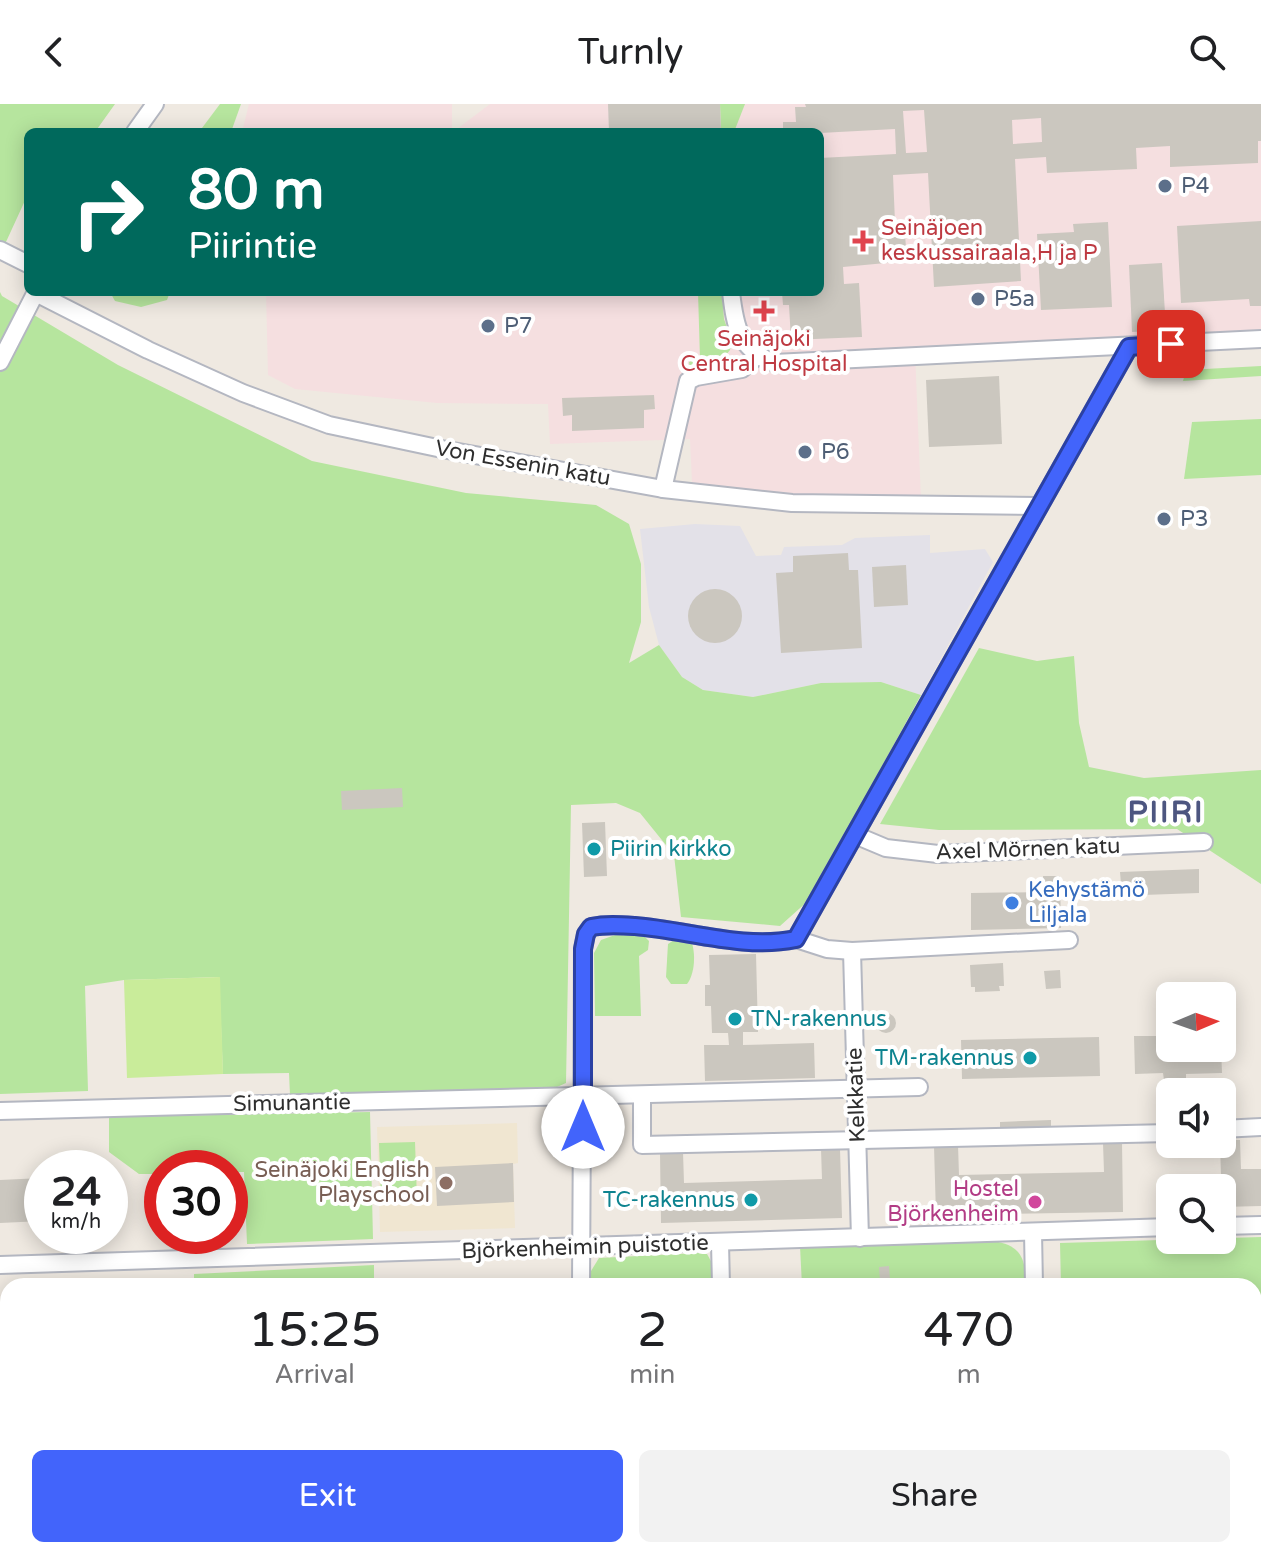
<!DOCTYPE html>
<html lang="en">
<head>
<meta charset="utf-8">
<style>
  :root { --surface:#fff; --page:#f2f2f2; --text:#202124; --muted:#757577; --accent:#4264fb }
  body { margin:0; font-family:"Varela Round",sans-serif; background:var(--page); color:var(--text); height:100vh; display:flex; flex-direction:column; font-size:30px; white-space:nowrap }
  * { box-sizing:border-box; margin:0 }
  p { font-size:26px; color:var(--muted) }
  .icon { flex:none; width:44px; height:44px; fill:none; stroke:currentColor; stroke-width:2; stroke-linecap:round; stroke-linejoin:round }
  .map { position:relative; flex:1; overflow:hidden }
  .details { position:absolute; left:0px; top:1174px; width:1262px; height:280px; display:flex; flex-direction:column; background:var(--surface); border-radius:24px 24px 0 0; box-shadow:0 4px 20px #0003 }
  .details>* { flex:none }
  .top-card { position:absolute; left:24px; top:24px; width:800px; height:168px; border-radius:12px; box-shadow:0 4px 20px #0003; background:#00695c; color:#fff; overflow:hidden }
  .needle { width:52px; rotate:88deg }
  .fabs { position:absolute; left:1156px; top:878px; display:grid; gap:16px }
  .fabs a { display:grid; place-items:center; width:80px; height:80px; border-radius:12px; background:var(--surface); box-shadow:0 4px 20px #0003; font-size:40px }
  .speed { position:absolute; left:24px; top:1046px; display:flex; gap:16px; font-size:40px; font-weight:700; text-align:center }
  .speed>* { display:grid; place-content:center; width:104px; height:104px; border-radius:50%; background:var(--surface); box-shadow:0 4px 20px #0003; line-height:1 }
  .speed small { font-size:20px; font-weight:400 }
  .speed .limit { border:12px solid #d22; background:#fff; color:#111 }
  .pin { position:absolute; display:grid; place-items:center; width:68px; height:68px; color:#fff; margin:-34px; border-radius:16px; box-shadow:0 4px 12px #0006 }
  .me { position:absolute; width:88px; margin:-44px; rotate:0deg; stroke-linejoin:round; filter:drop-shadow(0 0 6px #0008) }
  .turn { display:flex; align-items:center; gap:28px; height:168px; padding:0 32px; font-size:36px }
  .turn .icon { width:104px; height:104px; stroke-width:2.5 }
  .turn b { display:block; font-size:56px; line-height:68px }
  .eta { display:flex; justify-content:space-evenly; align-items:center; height:136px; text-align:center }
  .eta b { font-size:48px; font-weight:600; line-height:56px }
  .button { display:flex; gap:16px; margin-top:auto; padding:16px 32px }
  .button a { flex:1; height:92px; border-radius:12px; background:var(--accent); color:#fff; font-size:32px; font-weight:600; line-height:92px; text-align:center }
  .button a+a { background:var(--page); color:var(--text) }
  header { display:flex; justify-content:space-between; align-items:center; height:104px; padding:0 32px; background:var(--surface); font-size:36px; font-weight:600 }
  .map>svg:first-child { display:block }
</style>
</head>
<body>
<header><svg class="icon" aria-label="back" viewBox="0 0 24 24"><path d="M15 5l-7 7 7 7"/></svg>Turnly<svg class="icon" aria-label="search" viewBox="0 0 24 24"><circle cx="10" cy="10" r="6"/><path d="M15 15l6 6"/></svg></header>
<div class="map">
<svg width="1261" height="1454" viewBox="0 0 1261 1454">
  <rect width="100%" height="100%" fill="#efe9e1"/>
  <polygon fill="#e3e1e8" points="695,420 740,422 756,452 781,451 784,443 842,441 855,434 930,431 930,449 985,445 993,458 921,591 881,578 821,579 753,593 703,586 682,573 659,541 649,503 640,425"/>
  <polygon fill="#f0e6d1" points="517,1019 518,1059 513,1060 515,1124 380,1128 377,1023"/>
  <g fill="#f5dfe0">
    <polygon points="249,0 452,0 452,28 242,28"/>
    <polygon points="490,0 1261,0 1261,226 915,247 921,396 801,392 692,379 690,335 550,340 548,300 437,299 295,285 268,271 266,188 820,188 820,28 453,28"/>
  </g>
  <g fill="#b6e59e">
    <polygon points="0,0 115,0 95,28 28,28 28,90 0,151"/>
    <polygon points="220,0 241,0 231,28 199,28"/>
    <polygon points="720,0 745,0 734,28 721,28"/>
    <polygon points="0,188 2,192 118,261 312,357 466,389 596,401 629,420 641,460 641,518 629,559 659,541 682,573 703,586 753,593 821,579 881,578 921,591 809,796 780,822 681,813 674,751 640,709 616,699 571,701 566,979 557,983 290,991 289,969 223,970 219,873 124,876 85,882 88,987 0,990"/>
    <polygon points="110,188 170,188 167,196 141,203 115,197"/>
    <polygon points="698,188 722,188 724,215 732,238 730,246 721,257 690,264 689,258 700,255"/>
    <polygon points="1261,262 1261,272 1183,277 1186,266"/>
    <polygon points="1261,315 1261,371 1184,375 1192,318"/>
    <polygon points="979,544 1037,557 1074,552 1079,619 1089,663 1144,674 1261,666 1261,780 1177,725 939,726 880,720"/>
    <polygon points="615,831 643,831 649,837 648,846 639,852 641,912 595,912 594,849 601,836"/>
    <path d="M 674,836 L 691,837 C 696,848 695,870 687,880 L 671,880 L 666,873 L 668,840 Z"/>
    <polygon points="370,1008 373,1135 247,1140 244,1068 230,1068 230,1064 162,1064 162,1070 139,1070 109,1048 109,1013"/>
    <polygon points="415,1038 417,1096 381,1097 379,1039"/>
    <polygon points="1261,1133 1261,1359 1254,1368 1254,1182 1061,1182 1060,1139"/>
    <path d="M 993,1137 C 1021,1141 1026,1155 1026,1182 L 802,1182 L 800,1142 Z"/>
    <polygon points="698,1149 707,1150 712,1159 713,1182 589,1182 591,1167 599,1154"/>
    <polygon points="374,1161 374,1182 194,1182 194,1170"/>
    <polygon points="8,1296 8,1446 565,1446 565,1454 118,1454 117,1447 98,1454 0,1454 0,1297"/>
    <polygon points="666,1446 1033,1446 1033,1454 665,1454"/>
    <polygon points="1051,1446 1199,1446 1194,1454 1052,1454"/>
  </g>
  <polygon fill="#c9ec9a" points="220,873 223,970 127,974 124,876"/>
  <g fill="#cbc7bf" fill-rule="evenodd">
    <polygon points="608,0 720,0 721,28 609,28"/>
    <path d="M 805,0 L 1261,0 L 1261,37 L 1258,37 L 1258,59 L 1170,63 L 1170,42 L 1136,44 L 1137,65 L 1047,69 L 1046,53 L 1015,55 L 1021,177 L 934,183 L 928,69 L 893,71 L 895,118 L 904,117 L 907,157 L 843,163 L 844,180 L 859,179 L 862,233 L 791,236 L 789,201 L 783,201 L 782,188 L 820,188 L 820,54 L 896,50 L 895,25 L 820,29 L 783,28 L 783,18 L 796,18 L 795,3 L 806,3 ZM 924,6 L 927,48 L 906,49 L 903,7 ZM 1041,14 L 1042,38 L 1013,40 L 1012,16 Z"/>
    <polygon points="1261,117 1261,202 1250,202 1249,195 1181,199 1177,122"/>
    <polygon points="1108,118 1112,203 1041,206 1037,130 1074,128 1073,120"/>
    <polygon points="1162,159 1166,226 1132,228 1129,161"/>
    <polygon points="999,272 1002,340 929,343 926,276"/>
    <polygon points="654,291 655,305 644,306 644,324 572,327 572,311 563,312 562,294"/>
    <polygon points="848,449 849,466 858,466 862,544 781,549 776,469 793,468 793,452"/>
    <polygon points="906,461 908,501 874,503 872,463"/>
    <circle cx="715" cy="512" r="27"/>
    <polygon points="402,684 403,703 342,706 341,687"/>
    <polygon points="605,718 607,772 584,773 582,719"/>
    <polygon points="1199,765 1199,789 1115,792 1115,780 1121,780 1120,768"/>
    <polygon points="1043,772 1060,772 1061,824 971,826 971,789 1044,788"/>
    <polygon points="756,850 758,928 743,928 743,941 814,939 815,974 705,977 704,941 729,941 728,929 712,929 711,902 705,902 705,881 710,881 709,851"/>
    <polygon points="1003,859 1004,882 999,882 1000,887 975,888 975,883 971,883 970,861"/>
    <polygon points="1060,866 1061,884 1046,885 1044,867"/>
    <circle cx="886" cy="919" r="10"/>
    <polygon points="1134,932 1170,932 1170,944 1221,944 1222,969 1186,970 1186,976 1164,976 1163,969 1135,970"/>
    <polygon points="1099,933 1100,972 962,975 961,936"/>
    <polygon points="1051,1016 1051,1026 1000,1028 1000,1018"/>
    <polygon points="1222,1036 1240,1036 1241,1065 1261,1065 1261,1102 1222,1103 1220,1040"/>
    <polygon points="1122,1038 1123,1108 936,1111 934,1042 958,1041 959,1071 1104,1068 1103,1039"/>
    <polygon points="821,1045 840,1045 842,1114 661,1119 660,1049 683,1048 684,1079 822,1075"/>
    <polygon points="513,1059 514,1098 437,1102 435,1063"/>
    <polygon points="42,1074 42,1117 0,1119 0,1076"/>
    <polygon points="889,1162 890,1176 880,1177 879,1163"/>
    <rect x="0" y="1207" width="8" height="46"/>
    <polygon points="615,1448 658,1449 657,1454 614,1454"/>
  </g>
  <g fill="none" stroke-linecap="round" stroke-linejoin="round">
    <g stroke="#b4b7c1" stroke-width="20">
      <g id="minor">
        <polyline points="135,28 155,0"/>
        <polyline points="0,146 28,160"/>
        <path d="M 731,188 C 735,223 739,245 774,259 L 1261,235"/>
        <polyline points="36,189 148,246 243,289 329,321 442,345 663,385 792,399 1039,402"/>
        <polyline points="0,258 36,188"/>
        <polyline points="663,385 688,277 696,273 742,265 757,252"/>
        <polyline points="855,731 886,744 938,750 1204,738"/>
        <polyline points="796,835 827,845 852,847 1069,836"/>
        <polyline points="852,847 860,1134"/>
        <polyline points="642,991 642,1041 1170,1029"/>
        <polyline points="0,1007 919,983"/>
        <polyline points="1222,1025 1261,1023"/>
        <polyline points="1222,1122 1261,1121"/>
        <polyline points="1033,1128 1034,1182"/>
        <polyline points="720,1139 721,1182"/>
        <polyline points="0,1161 1170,1123"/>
        <path d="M 581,1182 L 583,845 L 586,830 L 591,823 C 606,820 620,821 635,822 C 687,826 744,846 796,835 L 1129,243"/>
        <polyline points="1254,1405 1261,1397"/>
        <polyline points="1040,1446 1041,1454"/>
        <polyline points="577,1454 577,1446"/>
        <polyline points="1226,1454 1229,1446"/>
      </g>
    </g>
    <use href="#minor" stroke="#fff" stroke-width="16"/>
  </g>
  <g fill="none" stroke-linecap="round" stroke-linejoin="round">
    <g stroke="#2b41a3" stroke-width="20">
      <path id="route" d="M 583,1023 L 583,845 L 586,830 L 591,823 C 606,820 620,821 635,822 C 687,826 744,846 796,835 L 1129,243 L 1171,240"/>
    </g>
    <use href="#route" stroke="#4264fb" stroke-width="14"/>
  </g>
  <g fill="#5c6f8a" stroke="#fff" stroke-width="3">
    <circle cx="1165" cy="82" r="8"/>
    <circle cx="978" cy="195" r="8"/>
    <circle cx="488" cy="222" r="8"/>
    <circle cx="805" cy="348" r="8"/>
    <circle cx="1164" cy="415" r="8"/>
  </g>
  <g fill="#e0444e" stroke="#fff" stroke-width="3">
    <path d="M859 125h8v8h8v8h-8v8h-8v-8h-8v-8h8z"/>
    <path d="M760 195h8v8h8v8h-8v8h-8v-8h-8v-8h8z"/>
  </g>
  <g fill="#0f9aa8" stroke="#fff" stroke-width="3">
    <circle cx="594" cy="745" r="8"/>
    <circle cx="735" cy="915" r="8"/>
    <circle cx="1030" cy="954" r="8"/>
    <circle cx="751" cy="1096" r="8"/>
  </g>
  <circle fill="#3f7fe0" stroke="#fff" stroke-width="3" cx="1012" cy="799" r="8"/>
  <circle fill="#8d6e63" stroke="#fff" stroke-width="3" cx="446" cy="1079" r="8"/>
  <circle fill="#d1479c" stroke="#fff" stroke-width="3" cx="1035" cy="1098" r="8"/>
  <g text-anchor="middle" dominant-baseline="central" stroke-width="8" stroke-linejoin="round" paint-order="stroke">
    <g font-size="22" fill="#4e5e75" stroke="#fff" text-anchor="start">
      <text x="1181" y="82">P4</text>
      <text x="994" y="195">P5a</text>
      <text x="504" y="222">P7</text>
      <text x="821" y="348">P6</text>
      <text x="1180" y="415">P3</text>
    </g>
    <g font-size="22" fill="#be3a42" stroke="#fff" text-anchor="start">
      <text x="881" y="124">Seinäjoen<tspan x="881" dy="25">keskussairaala,H ja P</tspan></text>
      <text x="764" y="235" text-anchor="middle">Seinäjoki<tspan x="764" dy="25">Central Hospital</tspan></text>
    </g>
    <g font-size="22" fill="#2e2e2e" stroke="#fff">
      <text transform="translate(523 359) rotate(10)">Von Essenin katu</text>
      <text transform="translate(1028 745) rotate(-2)">Axel Mörnen katu</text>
      <text transform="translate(856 991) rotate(-92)">Kelkkatie</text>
      <text transform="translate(292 999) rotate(-1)">Simunantie</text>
      <text transform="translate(585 1143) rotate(-2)">Björkenheimin puistotie</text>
    </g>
    <g font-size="22" fill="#0d838f" stroke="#fff" text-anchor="start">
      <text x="610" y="745">Piirin kirkko</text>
      <text x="751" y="915">TN-rakennus</text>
      <text x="1014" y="954" text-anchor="end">TM-rakennus</text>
      <text x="735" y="1096" text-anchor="end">TC-rakennus</text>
    </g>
    <g font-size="22" fill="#366cbe" stroke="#fff" text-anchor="start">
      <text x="1028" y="786">Kehystämö<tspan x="1028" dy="25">Liljala</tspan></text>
    </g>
    <g font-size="22" fill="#785e54" stroke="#fff" text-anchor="end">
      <text x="430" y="1066">Seinäjoki English<tspan x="430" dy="25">Playschool</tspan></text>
    </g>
    <g font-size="22" fill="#b23c85" stroke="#fff" text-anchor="end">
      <text x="1019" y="1085">Hostel<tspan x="1019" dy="25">Björkenheim</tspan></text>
    </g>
    <g font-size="30" font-weight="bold" letter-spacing="2" fill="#4d5680" stroke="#fff">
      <text x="1166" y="708">PIIRI</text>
    </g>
  </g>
</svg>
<div class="fabs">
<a><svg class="needle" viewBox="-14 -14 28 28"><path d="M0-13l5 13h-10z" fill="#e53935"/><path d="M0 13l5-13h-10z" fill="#757577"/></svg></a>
<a><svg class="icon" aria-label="sound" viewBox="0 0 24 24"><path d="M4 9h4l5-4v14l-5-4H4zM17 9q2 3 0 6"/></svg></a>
<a><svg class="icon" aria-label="search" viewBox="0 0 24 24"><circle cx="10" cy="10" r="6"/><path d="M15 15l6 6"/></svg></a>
</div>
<div class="speed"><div>24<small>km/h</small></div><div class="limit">30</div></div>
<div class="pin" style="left:1171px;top:240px;background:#d93025"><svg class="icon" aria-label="arrive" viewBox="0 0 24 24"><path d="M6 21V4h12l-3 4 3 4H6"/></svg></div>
<svg class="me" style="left:583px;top:1023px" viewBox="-20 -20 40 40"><circle r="19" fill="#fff"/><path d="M0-13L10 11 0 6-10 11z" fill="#4264fb"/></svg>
<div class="top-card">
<div class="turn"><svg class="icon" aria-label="right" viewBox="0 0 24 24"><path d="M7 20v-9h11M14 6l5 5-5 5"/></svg><div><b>80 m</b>Piirintie</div></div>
</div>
<section class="details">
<div class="eta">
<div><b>15:25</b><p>Arrival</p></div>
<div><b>2</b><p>min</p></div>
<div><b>470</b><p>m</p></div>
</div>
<div class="button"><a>Exit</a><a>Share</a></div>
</section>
</div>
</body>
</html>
